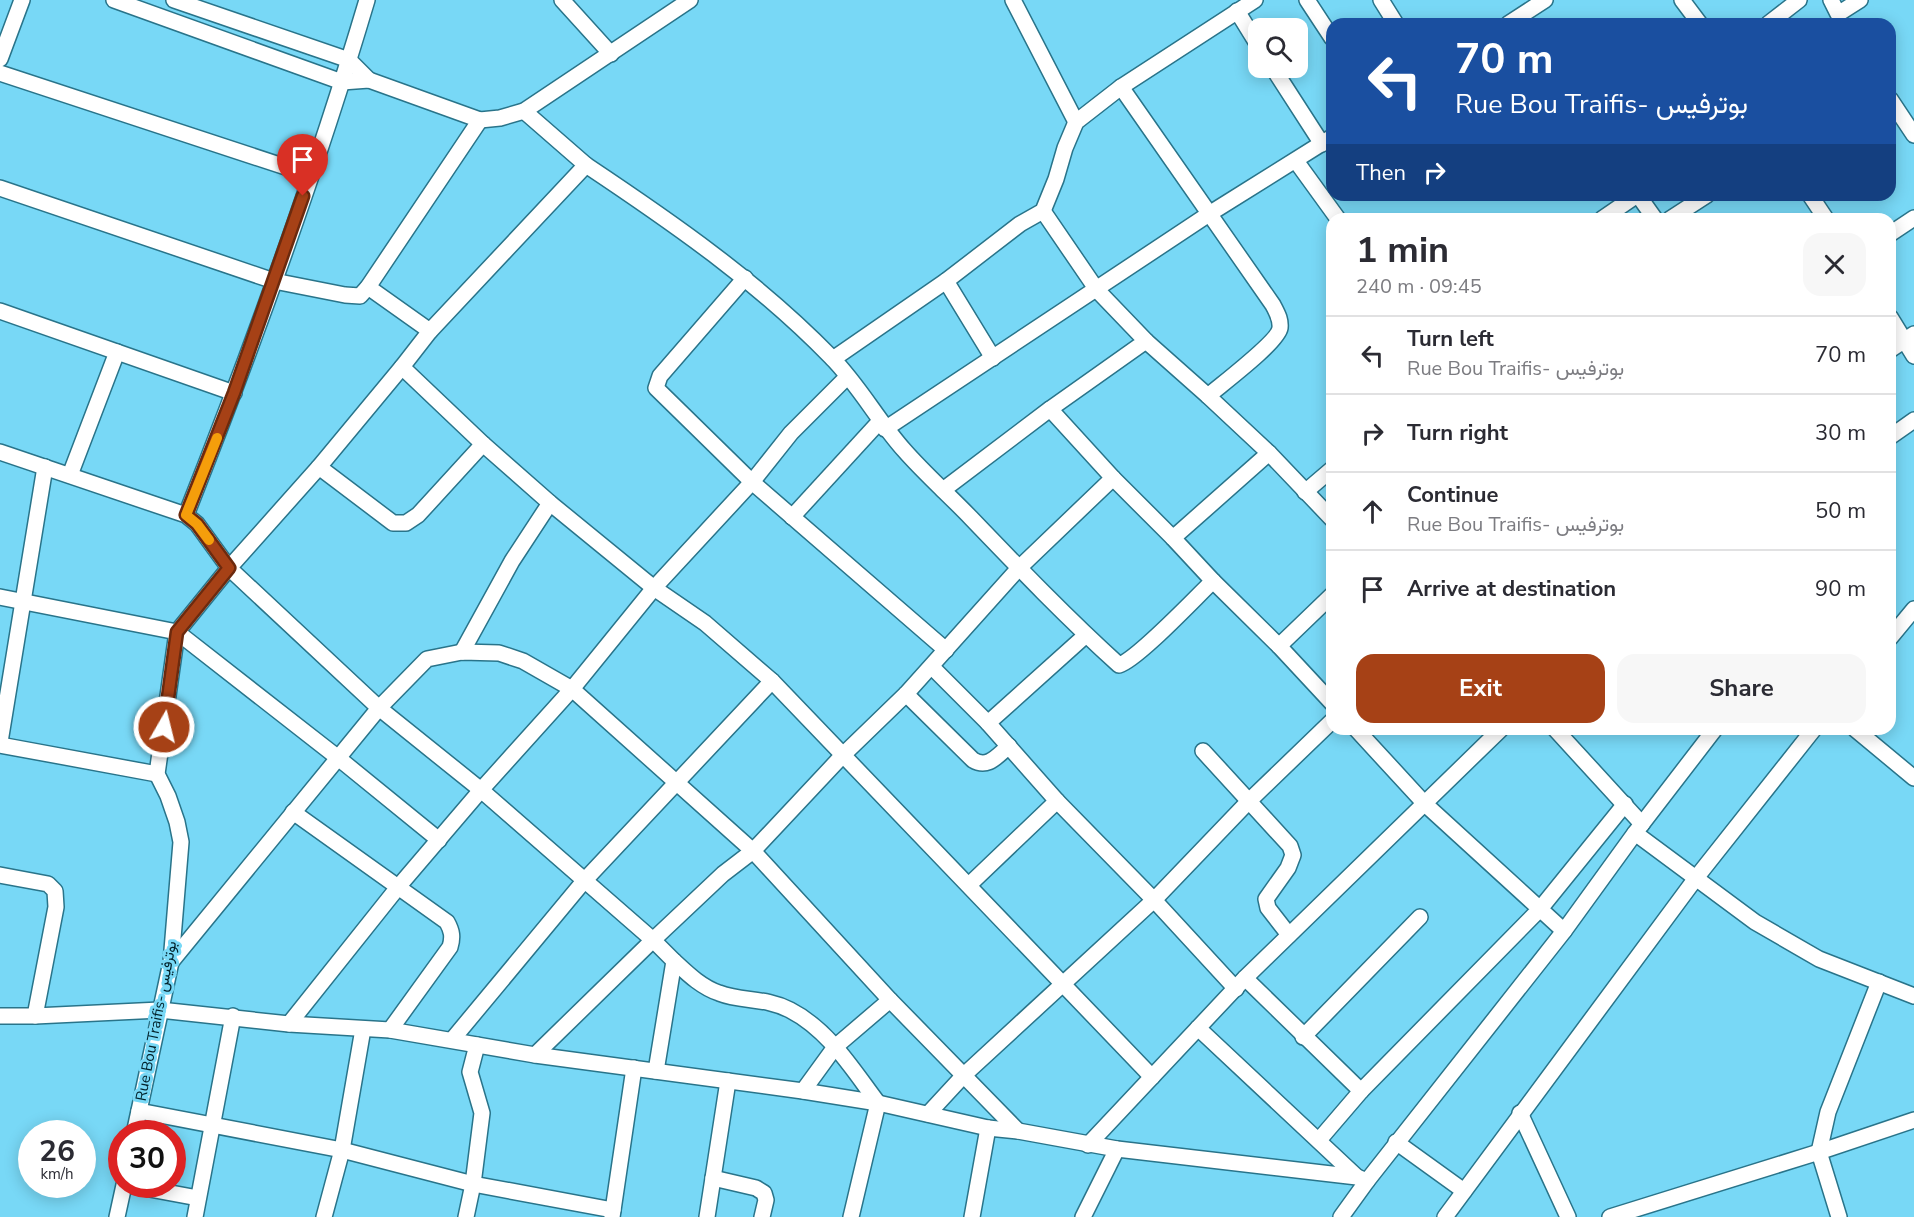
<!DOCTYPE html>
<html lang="en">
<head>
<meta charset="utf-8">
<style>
  :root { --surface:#fff; --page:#f7f7f7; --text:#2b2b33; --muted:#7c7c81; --line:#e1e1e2; --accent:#a64116 }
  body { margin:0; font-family:"Nunito Sans",Vazirmatn,sans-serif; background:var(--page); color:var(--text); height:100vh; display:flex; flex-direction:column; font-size:22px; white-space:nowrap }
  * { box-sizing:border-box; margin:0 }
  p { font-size:20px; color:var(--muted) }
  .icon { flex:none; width:33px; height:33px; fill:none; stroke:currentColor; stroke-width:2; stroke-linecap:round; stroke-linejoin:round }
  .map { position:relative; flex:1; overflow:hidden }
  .side { position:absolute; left:1326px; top:213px; width:570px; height:522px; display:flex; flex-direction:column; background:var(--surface); border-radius:18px; box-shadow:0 3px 15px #0003 }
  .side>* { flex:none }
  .hud { position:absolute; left:1326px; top:18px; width:570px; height:183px; border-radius:18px; box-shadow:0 3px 15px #0003; background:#1a4fa0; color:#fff; overflow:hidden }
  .fabs { position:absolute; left:1248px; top:18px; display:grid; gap:12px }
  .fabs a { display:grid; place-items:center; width:60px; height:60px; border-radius:12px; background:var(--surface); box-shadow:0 3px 15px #0003; font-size:30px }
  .speed { position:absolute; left:18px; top:1120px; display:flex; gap:12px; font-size:30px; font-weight:700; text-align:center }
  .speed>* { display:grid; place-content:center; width:78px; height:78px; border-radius:50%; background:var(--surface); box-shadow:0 3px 15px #0003; line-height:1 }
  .speed small { font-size:15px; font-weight:400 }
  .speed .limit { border:9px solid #d22; background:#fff; color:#111 }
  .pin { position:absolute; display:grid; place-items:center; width:51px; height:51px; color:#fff; margin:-62px -26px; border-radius:50% 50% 50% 0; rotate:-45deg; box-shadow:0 0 6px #0007 }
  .pin .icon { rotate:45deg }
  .me { position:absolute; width:66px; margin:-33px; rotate:8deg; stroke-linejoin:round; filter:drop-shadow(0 0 4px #0008) }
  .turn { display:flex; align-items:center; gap:21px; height:126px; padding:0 30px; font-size:27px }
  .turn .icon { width:78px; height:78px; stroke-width:2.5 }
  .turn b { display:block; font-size:42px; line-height:51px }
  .then { display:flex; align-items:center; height:57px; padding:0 30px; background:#0003; gap:12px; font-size:22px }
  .round { display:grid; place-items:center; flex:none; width:63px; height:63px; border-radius:18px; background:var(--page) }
  .head { display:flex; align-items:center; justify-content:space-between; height:102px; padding:0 30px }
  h1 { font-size:36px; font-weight:700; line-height:45px }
  .primary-button { display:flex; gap:12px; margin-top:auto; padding:12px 30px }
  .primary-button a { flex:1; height:69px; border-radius:18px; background:var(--accent); color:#fff; font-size:24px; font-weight:700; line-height:69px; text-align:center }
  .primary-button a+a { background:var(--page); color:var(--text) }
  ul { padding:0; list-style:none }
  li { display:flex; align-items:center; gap:18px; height:78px; padding:0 30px; border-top:2px solid var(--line) }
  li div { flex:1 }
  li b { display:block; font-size:22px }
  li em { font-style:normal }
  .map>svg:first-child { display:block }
</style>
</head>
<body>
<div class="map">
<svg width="1914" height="1217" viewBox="0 0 1914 1217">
  <rect width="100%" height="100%" fill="#78d8f6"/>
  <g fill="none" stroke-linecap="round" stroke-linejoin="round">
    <g stroke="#29748a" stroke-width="18">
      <g id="street">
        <polyline points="114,0 342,82 369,80 480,120 500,118 524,111 690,0"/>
        <polyline points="174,0 349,60 369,80"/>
        <polyline points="562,0 611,54"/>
        <polyline points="1013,0 1076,122"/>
        <polyline points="1307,0 1332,38"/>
        <polyline points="1381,0 1396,24"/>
        <polyline points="1682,0 1700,24"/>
        <polyline points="1831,0 1838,14 1860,0"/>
        <polyline points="1237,11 1258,45"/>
        <polyline points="1508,24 1545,0"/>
        <polyline points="1768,24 1799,0"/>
        <polyline points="0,59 22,0"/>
        <polyline points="1273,68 1322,144"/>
        <polyline points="0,73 310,175"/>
        <path d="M 1121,87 L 1273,305 C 1277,313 1281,319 1280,328 C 1278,342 1222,384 1208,396 L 1146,341"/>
        <polyline points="1890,99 1914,135"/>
        <polyline points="1296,161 1338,219"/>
        <path d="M 586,165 C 673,223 758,282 831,357 C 859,385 878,421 904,450 C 925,474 949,495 971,518 C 1019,568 1067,618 1119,665 C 1138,659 1195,598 1213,581 L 1173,538"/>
        <polyline points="0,188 274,281 345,295 360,296 368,287 480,120"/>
        <polyline points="1638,195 1655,219"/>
        <polyline points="1810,195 1826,219"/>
        <polyline points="1043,211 1097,290 1146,341 1050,409"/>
        <polyline points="1602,219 1637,195"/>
        <polyline points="1670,219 1707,195"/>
        <polyline points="1890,234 1914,218"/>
        <polyline points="745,278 660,376 656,388 752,482 946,650"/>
        <polyline points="946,281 993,358"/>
        <polyline points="368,287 430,331 586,165 524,111"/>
        <polyline points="0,311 234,393"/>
        <polyline points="1890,317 1914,356"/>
        <polyline points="430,331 402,367 483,444 550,503 654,588 705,623 772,681 1152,1077"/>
        <polyline points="1890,350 1914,334"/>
        <polyline points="833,359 946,281 1020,224 1043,211 1056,179 1065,148 1076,122 1121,87 1255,0"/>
        <polyline points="402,367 319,467 229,568 379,708 481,790 653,940 535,1055"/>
        <polyline points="885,429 1209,214 1332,137"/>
        <polyline points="1890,437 1914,420"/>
        <polyline points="0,452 186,515 197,524 229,568 177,632 157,774 168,796 177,822 181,842 171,962 134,1134"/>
        <polyline points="1269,453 1332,519"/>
        <polyline points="319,467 393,523 406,523 418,515 483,444"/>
        <polyline points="70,475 117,352"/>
        <polyline points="1113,478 1173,538 1269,453 1208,396"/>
        <polyline points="1305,492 1332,469"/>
        <path d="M 186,515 C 253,346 315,175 367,0"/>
        <polyline points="792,517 880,421"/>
        <polyline points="1213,581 1279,646 1332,703"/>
        <polyline points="0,597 177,632 337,757 439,840"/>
        <polyline points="1890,638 1914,609"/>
        <polyline points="1279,646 1332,595"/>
        <polyline points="462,652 512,561 550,503"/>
        <polyline points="932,667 988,723 1086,635"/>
        <path d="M 906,694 L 973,760 C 988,769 997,756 1009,746"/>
        <polyline points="988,723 1057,801 1154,900 1236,989"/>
        <polyline points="1356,729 1425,804 1540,909 1361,1091"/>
        <polyline points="1555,729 1642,824"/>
        <polyline points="1855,729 1914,778"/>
        <polyline points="0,742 45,467"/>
        <polyline points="0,745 157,774"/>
        <polyline points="1203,751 1290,846 1293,855 1288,868 1266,899 1268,908 1289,935"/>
        <path d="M 293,812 L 447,922 C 452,931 453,937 450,947 L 390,1030"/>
        <polyline points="1635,833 1755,922 1819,959 1914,996"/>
        <polyline points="0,875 48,884 55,891 56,907 35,1016"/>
        <polyline points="969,885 1057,801"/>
        <polyline points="1564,931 1540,909 1625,804"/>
        <path d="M 674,961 C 687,973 701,987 719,993 C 742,1002 765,997 790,1010 C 829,1030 853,1070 878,1103 L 851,1217"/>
        <polyline points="171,962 379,708 427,659 462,652 499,653 523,661 572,689 753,851 890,1000 1018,1131"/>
        <polyline points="1245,978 1361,1091 1319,1140"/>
        <polyline points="0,1016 35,1016 160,1010 289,1024 390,1030 535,1055 803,1091 878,1103 988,1128 1018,1131 1117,1149 1357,1177 1367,1181 1341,1217"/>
        <polyline points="289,1024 399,886 481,790 572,689 654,588 752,482 791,433 847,377"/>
        <polyline points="1198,1028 1357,1177"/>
        <polyline points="1303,1037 1420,917"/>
        <polyline points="452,1040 584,881 772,681"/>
        <polyline points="656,1071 674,961 653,940 723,874 753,851 843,755 906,694 1019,568 1113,478 1050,409 943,490"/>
        <polyline points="803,1091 835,1047 890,1000"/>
        <polyline points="139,1111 342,1150 473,1184 613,1210"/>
        <polyline points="1520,1113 1568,1217"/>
        <polyline points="928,1114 964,1075 1154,900 1248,802 1332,721"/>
        <polyline points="1396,1142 1464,1191"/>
        <polyline points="1088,1145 1245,978 1501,729"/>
        <polyline points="713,1178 756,1188 764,1193 766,1200 762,1217"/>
        <polyline points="1367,1181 1564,931 1635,833 1715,729"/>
        <polyline points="128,1185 198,1198"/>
        <polyline points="117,1217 124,1185"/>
        <polyline points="195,1217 233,1016"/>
        <polyline points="324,1217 342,1150 363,1029"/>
        <polyline points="466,1217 473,1184 482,1113 470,1072 477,1045"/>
        <polyline points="612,1217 634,1068"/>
        <polyline points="707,1217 728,1081"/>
        <polyline points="972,1217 988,1128"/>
        <polyline points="1083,1217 1117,1149"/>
        <polyline points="1445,1217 1696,878 1814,729"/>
        <polyline points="1610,1217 1819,1152 1914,1120"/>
        <polyline points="1839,1217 1819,1152 1828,1112 1879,982"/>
      </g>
    </g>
    <use href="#street" stroke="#fff" stroke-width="15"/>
  </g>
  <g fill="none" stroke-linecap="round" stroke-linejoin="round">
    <g stroke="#6c2a0e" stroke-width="15">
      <polyline id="route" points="164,727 177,632 229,568 197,524 186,515 234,393 303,196"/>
    </g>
    <use href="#route" stroke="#a64116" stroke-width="10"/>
    <polyline stroke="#f59e0b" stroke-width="10" points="209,540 197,524 186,515 217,438"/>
  </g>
  <g text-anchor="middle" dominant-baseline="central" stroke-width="6" stroke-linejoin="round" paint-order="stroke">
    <g font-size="15" fill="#02222b" stroke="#78d8f6">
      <text transform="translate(156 1021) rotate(-79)">Rue Bou Traifis- بوترفيس</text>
    </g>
  </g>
</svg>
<div class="fabs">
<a><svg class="icon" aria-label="search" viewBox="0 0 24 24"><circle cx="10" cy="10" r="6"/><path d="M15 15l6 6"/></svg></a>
</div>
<div class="speed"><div>26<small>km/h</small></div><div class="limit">30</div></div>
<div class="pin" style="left:303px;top:196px;background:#d93025"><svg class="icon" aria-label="arrive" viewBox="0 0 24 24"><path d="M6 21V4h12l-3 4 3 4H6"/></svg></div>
<svg class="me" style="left:164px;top:727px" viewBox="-20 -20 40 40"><circle r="17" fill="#a64116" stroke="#fff" stroke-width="3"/><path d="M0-11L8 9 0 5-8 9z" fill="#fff"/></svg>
<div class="hud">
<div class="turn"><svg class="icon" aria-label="left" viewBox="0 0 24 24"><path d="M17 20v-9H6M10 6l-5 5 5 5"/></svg><div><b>70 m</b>Rue Bou Traifis- بوترفيس</div></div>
<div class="then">Then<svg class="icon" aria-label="right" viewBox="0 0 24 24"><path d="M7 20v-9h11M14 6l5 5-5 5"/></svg></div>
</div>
<section class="side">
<div class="head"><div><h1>1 min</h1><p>240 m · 09:45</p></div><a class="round"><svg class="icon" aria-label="close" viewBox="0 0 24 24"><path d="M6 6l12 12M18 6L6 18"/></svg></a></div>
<ul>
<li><svg class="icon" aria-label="left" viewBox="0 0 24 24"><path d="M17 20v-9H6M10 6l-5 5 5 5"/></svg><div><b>Turn left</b><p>Rue Bou Traifis- بوترفيس</p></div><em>70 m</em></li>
<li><svg class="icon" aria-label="right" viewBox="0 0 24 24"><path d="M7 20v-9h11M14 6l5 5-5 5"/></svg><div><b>Turn right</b></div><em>30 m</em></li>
<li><svg class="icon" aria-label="ahead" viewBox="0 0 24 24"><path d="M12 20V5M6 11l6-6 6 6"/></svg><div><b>Continue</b><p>Rue Bou Traifis- بوترفيس</p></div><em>50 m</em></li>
<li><svg class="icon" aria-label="arrive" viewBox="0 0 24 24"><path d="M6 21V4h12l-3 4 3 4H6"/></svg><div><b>Arrive at destination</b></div><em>90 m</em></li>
</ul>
<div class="primary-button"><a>Exit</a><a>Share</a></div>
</section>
</div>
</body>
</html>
